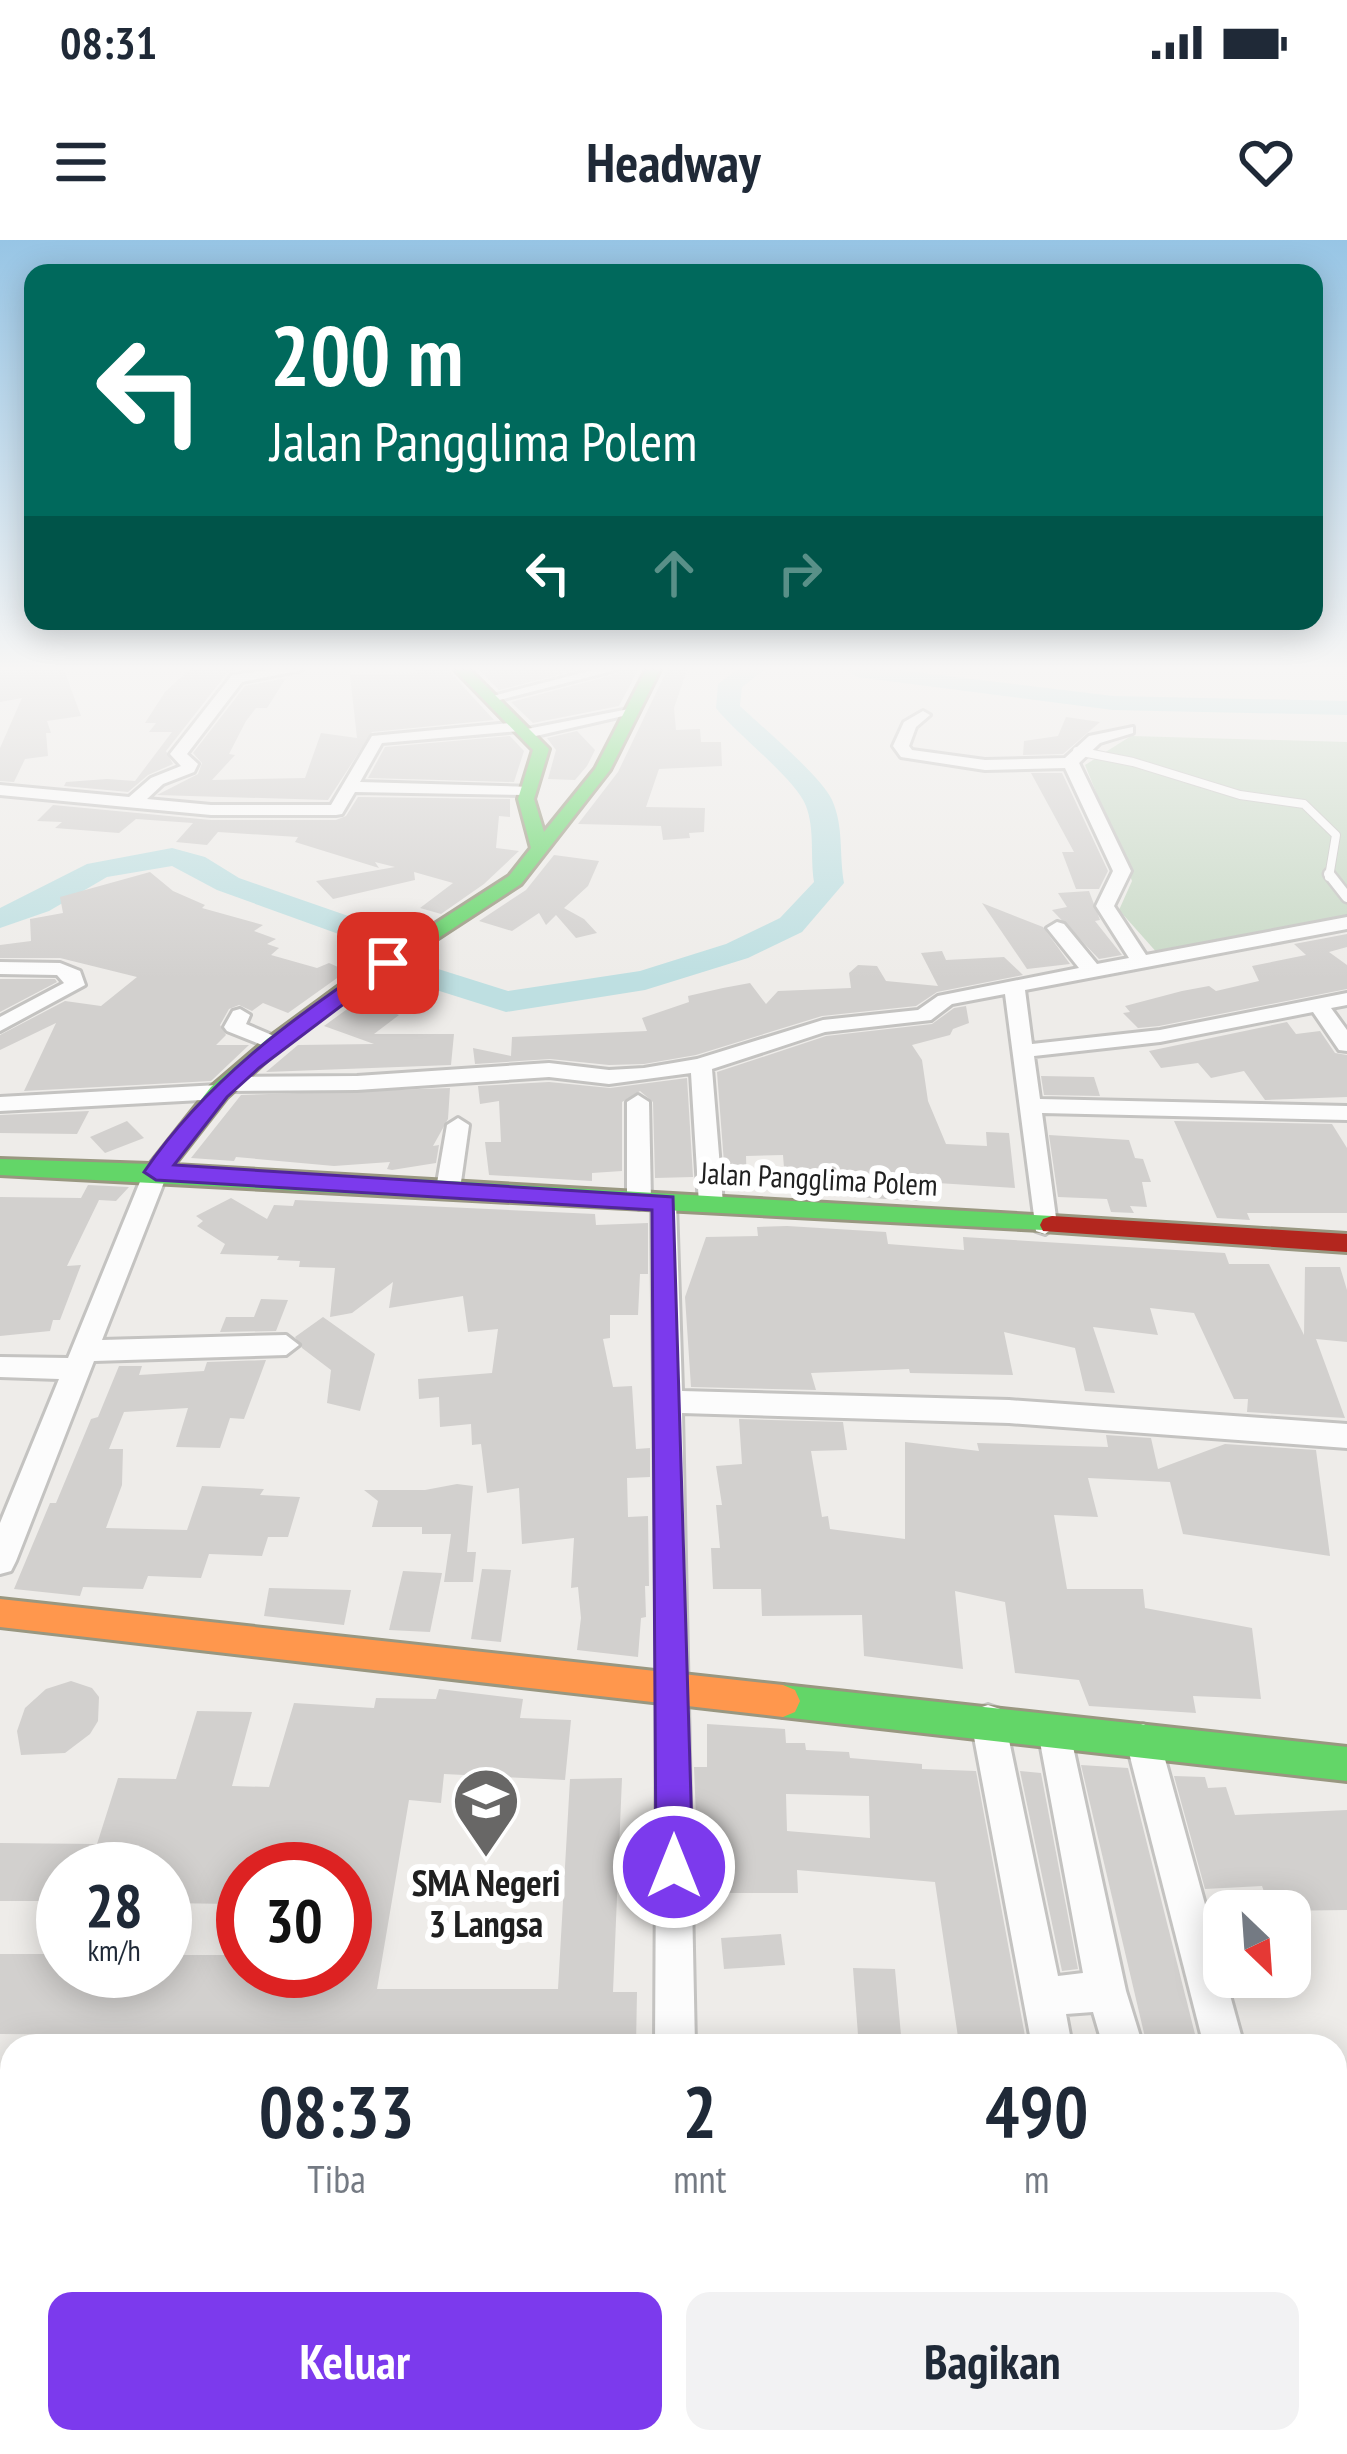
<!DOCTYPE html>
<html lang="id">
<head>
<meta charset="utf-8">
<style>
  :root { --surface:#fff; --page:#f2f2f3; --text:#1f2937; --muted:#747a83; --accent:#7c3aed }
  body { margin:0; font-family:"PT Sans Narrow",sans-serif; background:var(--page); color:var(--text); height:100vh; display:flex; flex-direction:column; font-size:45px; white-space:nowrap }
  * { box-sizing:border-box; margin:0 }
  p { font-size:39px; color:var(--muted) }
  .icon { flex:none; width:66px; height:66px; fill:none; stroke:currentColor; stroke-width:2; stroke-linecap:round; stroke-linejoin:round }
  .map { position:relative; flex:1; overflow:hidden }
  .details { position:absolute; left:0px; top:1794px; width:1347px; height:420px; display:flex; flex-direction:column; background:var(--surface); border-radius:36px 36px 0 0; box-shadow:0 6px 30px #0003 }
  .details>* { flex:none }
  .banner { position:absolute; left:24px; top:24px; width:1299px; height:366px; border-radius:24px; box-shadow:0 6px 30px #0003; background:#00695c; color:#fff; overflow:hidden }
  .needle { width:78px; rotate:155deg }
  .buttons { position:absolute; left:1203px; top:1650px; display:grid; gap:24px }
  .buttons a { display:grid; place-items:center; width:108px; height:108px; border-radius:24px; background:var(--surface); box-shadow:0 6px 30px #0003; font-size:60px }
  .speed { position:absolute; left:36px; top:1602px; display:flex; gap:24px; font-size:60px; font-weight:700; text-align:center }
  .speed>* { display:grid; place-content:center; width:156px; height:156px; border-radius:50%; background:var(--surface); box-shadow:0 6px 30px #0003; line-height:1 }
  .speed small { font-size:30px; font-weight:400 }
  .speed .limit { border:18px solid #d22; background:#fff; color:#111 }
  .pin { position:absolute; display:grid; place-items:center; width:102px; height:102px; color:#fff; margin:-51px; border-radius:24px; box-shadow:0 6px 18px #0006 }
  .me { position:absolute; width:132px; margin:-66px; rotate:0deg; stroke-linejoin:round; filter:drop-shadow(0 0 9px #0008) }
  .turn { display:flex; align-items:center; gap:42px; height:252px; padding:0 48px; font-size:54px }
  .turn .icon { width:156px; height:156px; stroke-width:2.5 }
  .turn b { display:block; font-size:84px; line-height:102px }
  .lanes { display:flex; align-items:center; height:114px; padding:0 48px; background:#0003; justify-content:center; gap:60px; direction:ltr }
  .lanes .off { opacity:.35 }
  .eta { display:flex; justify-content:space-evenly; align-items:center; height:204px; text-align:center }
  .eta b { font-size:72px; font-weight:600; line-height:84px }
  .cta { display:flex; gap:24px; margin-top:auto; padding:24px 48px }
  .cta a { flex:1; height:138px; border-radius:24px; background:var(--accent); color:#fff; font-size:48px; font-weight:600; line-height:138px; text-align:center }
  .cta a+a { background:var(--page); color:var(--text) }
  .status { display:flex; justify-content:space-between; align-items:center; height:84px; padding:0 60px; background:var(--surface); direction:ltr }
  .status svg { height:33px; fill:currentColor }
  header { display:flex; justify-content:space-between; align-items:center; height:156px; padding:0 48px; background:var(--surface); font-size:54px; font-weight:600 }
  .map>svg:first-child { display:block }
</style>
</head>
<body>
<div class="status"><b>08:31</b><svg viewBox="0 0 49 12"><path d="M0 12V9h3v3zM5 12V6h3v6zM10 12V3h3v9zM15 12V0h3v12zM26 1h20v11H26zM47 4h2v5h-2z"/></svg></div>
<header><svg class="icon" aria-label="menu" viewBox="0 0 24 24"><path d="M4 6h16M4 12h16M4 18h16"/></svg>Headway<svg class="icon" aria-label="heart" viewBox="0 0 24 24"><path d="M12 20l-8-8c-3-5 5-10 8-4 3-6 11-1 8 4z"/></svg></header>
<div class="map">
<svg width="1347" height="2214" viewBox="0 0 1347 2214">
  <rect width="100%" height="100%" fill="#eeece9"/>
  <polygon fill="#c8d9c6" points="1131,496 1347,502 1347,679 1159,715 1119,670 1132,641 1085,525"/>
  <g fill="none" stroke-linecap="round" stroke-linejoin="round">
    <g fill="#bedfe1" fill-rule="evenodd">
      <path d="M 737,430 L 764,430 L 742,447 L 740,466 C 762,487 822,537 832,560 C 844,586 839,615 844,643 L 802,692 L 748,718 L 645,750 L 506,772 L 411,742 L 358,701 L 217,650 L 172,626 L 107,637 L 49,671 L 0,688 L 0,668 L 87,624 L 172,608 L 205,617 L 239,638 L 380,687 L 435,728 L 508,751 L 640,731 L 726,704 L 780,678 L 814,642 C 810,616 815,590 806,566 C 796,539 737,495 716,468 L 718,444 Z"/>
      <polygon points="846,430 898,430 1113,456 1347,461 1347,475 1113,470 857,437"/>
    </g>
  </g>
  <g fill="#d2d0ce" fill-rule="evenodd">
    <polygon points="0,430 64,430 81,476 47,481 51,493 46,493 48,516 25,519 14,542 0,541 0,508 22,458 0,462"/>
    <polygon points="189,430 239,430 228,432 166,511 173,524 148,535 128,552 64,546 66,542 107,539 135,541 172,492 149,492 156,483 145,483 165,452"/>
    <polygon points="416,430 448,430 494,480 372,492 328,560 157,555 198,534 202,523 193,513 245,446 286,438 267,468 256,468 246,481 229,514 235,515 212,540 305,538 321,493 357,498 350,435 419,433"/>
    <polygon points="479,430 577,430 499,450"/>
    <polygon points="620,430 638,430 619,466 533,483 511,462 617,434"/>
    <polygon points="667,430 687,430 674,468 676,490 700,489 701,502 721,502 722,526 659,529 646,567 705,568 704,592 689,593 690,598 663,600 661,586 578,584 618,532"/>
    <polygon points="1066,477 1100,482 1063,514 1023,515 1024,501 1058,496"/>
    <polygon points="577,491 595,510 587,526 575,540 548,539 556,510 547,498"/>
    <polygon points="510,496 524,511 514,542 368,538 385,507"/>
    <polygon points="1031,533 1062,533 1108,631 1099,649 1076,649 1062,612 1074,612"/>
    <polygon points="358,557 510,559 510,577 499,576 496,608 519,611 484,644 441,674 420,668 453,643 414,632 415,640 333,659 316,641 395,627 375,622 379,628 295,602 298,597 218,592 207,605 176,602 193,583 136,579 119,593 55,588 62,582 37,581 53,565 211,580 336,580 346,576"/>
    <polygon points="554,615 599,621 588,646 564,668 584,679 597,693 576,698 556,675 546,685 539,673 512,691 479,681 526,650"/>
    <polygon points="150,632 173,651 205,665 202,668 263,685 254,691 276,699 267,704 279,708 271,715 317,728 329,723 347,731 288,773 263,763 252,771 239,765 229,769 220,785 226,795 216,805 249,805 211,841 24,851 56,783 0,810 0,795 65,761 101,766 137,737 60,718 0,718 0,705 31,701 30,679 63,673 60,657"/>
    <polygon points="1089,651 1100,680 1095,681 1122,715 1099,719 1052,670 1067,667 1058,653"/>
    <polygon points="982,663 1043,687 1070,724 1027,729"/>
    <polygon points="1347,694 1347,707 1329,712 1347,725 1347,749 1159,786 1138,788 1123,773 1130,772 1125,766 1182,751 1209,746 1216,751 1259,741 1252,726 1306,715 1294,704"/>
    <polygon points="942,711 946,720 1004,717 1023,735 937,752 916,766 822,776 696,815 644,824 609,825 550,819 475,824 473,808 511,816 512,797 647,791 642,778 689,762 688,756 723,748 750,743 766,764 778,751 851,748 849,733 858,725 877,726 886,741 938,746 921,713"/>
    <polygon points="0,739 55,739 57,742 0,772"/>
    <polygon points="380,745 391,750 372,764 399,775 374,794 454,794 451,825 266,832 298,805 374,804 324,786"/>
    <polygon points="966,766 969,783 953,789 950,795 912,805 922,820 928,861 946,904 987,906 986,892 1009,893 1015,948 922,942 920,961 786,953 783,915 746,916 747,950 726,949 717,832 826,796 932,784 954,768"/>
    <polygon points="1287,782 1296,794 1320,791 1335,813 1347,815 1347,857 1265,860 1244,831 1211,838 1198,823 1161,828 1149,811"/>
    <polygon points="1041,836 1094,837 1100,856 1044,855"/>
    <polygon points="687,838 693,937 655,938 653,862 640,851 622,862 622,931 592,933 592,941 489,935 485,902 501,902 499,861 480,864 478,846 549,842 610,848"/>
    <polygon points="450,848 448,879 433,906 439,905 436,923 392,930 387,929 390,922 334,926 236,917 234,921 191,918 241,855"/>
    <polygon points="89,871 77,894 0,893 0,875"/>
    <polygon points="127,881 144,898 105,913 90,897"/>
    <polygon points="1174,881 1332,884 1347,908 1347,973 1247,973 1250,980 1217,978"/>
    <polygon points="1049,895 1129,900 1135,918 1143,919 1151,942 1142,942 1147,967 1130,966 1134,973 1111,972 1107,959 1058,957"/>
    <polygon points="88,945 129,947 116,961 99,960 67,1026 81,1025 60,1080 53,1080 50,1091 0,1096 0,957 81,958"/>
    <polygon points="231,958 267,979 274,965 293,966 295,960 595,974 596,985 648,983 648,1034 640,1034 638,1075 610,1075 610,1098 603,1099 613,1147 632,1146 636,1209 650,1208 650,1237 627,1238 628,1277 648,1276 649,1346 645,1346 646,1377 641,1378 638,1417 577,1410 581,1378 578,1347 571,1348 574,1298 522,1304 519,1248 487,1253 481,1204 472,1205 471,1184 440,1187 439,1157 419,1159 418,1139 492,1133 498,1089 468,1092 463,1056 389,1068 393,1042 352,1073 330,1077 335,1028 299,1027 300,1021 277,1020 279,1016 220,1014 225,1004 197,986 203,981 196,976"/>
    <polygon points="787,986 886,992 888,1004 964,1010 963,997 1225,1013 1229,1024 1269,1024 1304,1095 1305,1027 1340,1027 1347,1050 1347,1102 1316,1099 1345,1178 1247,1172 1248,1159 1234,1159 1194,1073 1150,1068 1158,1095 1093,1087 1115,1153 1085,1151 1075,1108 1004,1092 1013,1135 910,1133 909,1129 811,1133 816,1150 691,1147 685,1057 706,997 758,996 757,987"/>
    <polygon points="261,1059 288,1060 276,1091 220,1092 226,1077 254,1077"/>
    <polygon points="323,1077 375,1114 360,1171 327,1163 331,1130 302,1108 295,1097"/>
    <polygon points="266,1120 244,1179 230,1178 220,1208 176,1207 188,1168 124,1172 109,1209 123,1209 122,1245 106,1288 187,1290 202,1246 264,1249 260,1255 300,1257 288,1297 268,1297 262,1316 209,1314 201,1338 148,1336 143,1349 83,1347 80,1356 14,1349 50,1263 56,1263 91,1179 98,1177 119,1126 142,1126 139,1135 204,1131 207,1122"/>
    <polygon points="739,1179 843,1182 847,1210 811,1211 822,1277 828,1276 830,1289 905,1299 905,1202 979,1211 977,1203 1108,1207 1106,1195 1151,1198 1158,1229 1225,1204 1316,1210 1330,1316 1183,1294 1170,1242 1088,1238 1098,1277 1054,1275 1067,1349 1143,1349 1145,1368 1252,1388 1261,1459 1193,1456 1196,1473 1089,1466 1079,1440 1015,1433 1005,1362 955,1351 963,1429 864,1416 862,1375 762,1376 761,1349 713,1349 711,1308 720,1308 716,1265 722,1265 716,1226 742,1224"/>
    <polygon points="457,1244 473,1246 467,1312 476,1312 473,1342 444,1342 451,1294 422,1294 422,1287 372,1287 378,1261 364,1250 425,1250"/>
    <polygon points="482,1329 511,1330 501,1402 471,1399"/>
    <polygon points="403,1331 442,1333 430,1392 389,1390"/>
    <polygon points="269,1348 351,1350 344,1385 264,1376"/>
    <polygon points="71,1441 92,1448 99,1457 98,1481 90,1494 65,1513 21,1515 17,1491 25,1468 46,1449"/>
    <polygon points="439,1449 523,1459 520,1478 571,1480 565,1540 444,1534 441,1563 409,1560 377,1749 558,1749 570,1539 622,1538 613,1752 637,1752 636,1806 383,1806 307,1802 308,1796 0,1794 0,1714 63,1714 63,1731 165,1731 165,1715 243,1715 243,1731 345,1731 345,1629 242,1629 234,1664 165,1663 165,1629 63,1629 63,1661 0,1661 0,1603 97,1604 118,1538 176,1539 197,1471 252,1472 232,1546 269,1547 294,1463 374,1468 376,1458 436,1459"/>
    <path d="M 707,1484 L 785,1489 L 786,1503 L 805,1503 L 806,1510 L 849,1512 L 850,1518 L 922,1524 L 922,1529 L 976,1531 L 1025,1796 L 958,1797 L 935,1642 L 797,1630 L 798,1653 L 699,1653 L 694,1527 L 707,1527 ZM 786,1554 L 869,1556 L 870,1598 L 787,1591 Z"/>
    <polygon points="1081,1525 1128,1528 1198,1806 1147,1806"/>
    <polygon points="1020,1531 1041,1533 1078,1729 1062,1731"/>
    <polygon points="1174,1536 1205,1537 1208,1548 1226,1547 1235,1575 1347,1570 1347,1670 1271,1671 1262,1646 1205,1649"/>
    <polygon points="781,1694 785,1725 724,1729 721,1698"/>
    <polygon points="853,1728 895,1729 901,1795 858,1795"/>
  </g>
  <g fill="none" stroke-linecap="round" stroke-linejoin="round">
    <g stroke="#c4c3c1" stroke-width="10">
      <polyline id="lane-far1" points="1077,511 1133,522 1240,555 1304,564 1336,595 1329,637"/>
    </g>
    <g stroke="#c4c3c1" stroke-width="15">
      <polyline id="lane" points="1329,634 1347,657"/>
    </g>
    <g stroke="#c4c3c1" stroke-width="6">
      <g id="street">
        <polygon points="268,430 302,430 242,442 187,514 198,524 194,532 163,544 147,559 211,565 331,565 372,496 520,482 527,489 629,469 636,473 527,498 520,491 382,503 360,542 533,547 535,550 527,555 355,552 342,574 336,575 211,575 0,555 0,545 129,557 151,538 181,526 170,514 232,435"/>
        <polygon points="593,430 616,430 492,462 485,458"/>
        <polygon points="923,471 930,475 916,487 909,506 912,510 985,520 1065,518 1089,496 1133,487 1133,493 1100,503 1079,523 1131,631 1114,666 1146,715 1347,677 1347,689 1025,750 1032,804 1160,790 1347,753 1347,765 1331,768 1347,790 1347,811 1339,810 1313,772 1160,802 1034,816 1040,859 1347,866 1347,880 1042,873 1057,985 1045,994 1036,991 1005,754 952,764 931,780 825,792 712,829 723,964 711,972 699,964 691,833 609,844 549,837 357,850 229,851 219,859 0,871 0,857 218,845 228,837 357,836 549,823 609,830 644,828 697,819 823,780 918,770 938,756 1079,728 1047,688 1057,682 1064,684 1097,724 1129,718 1096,666 1113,631 1065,528 985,530 901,517 893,506 904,482"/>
        <polygon points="0,722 60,723 80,731 85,745 0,791 0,777 64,743 57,735 0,734"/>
        <polygon points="240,769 250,775 246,784 281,799 281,807 267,807 227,791 224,787 233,771"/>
        <polygon points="638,855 649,862 651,961 639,969 627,961 627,862"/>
        <polygon points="458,878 469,885 460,949 448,957 436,949 447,885"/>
        <polygon points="156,924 168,932 102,1100 286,1095 299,1105 286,1115 94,1121 16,1321 11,1331 0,1334 0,1283 59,1139 0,1137 0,1117 68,1118 144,932"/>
        <polygon points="664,955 676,963 682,1151 1009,1160 1347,1184 1347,1208 1009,1183 682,1173 695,1806 655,1806 657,1449 652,963"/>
        <polygon points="988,1465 1000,1469 1005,1481 1058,1736 1083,1733 1038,1491 1043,1479 1055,1475 1067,1479 1126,1751 1143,1806 1103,1806 1093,1772 1066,1774 1072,1806 1032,1806 971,1481 976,1469"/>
        <polygon points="1143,1484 1155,1489 1160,1501 1244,1806 1204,1806 1126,1501 1131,1489"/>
        <rect x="0" y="1939" width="12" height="44"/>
        <polygon points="12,2068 12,2152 0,2157 0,2073"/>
        <polygon points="649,2202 697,2202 695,2214 647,2214"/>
      </g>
    </g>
    <g stroke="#999780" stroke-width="6">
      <g id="fast">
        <polygon points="455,430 470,430 549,509 534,559 544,592 595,529 646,430 660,430 610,530 521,644 357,751 281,807 227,857 174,925 1052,976 1061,979 1064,985 1061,991 0,935 0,919 150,924 211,847 267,799 343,743 509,636 531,608 518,559 533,510"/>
        <polygon points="783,1445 1347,1507 1347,1541 783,1477 771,1472 766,1461 771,1450"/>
      </g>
    </g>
    <g stroke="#999780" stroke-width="6">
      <polygon id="slow" points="0,1359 783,1445 795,1450 800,1461 795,1472 783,1477 0,1387"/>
    </g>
    <g stroke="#999780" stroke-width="6">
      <polygon id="jam" points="1052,976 1347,994 1347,1012 1043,991 1040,985 1043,979"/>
    </g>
    <use href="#lane-far1" stroke="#fcfcfc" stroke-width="8"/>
    <use href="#lane" stroke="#fcfcfc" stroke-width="10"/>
    <use href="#street" fill="#fcfcfc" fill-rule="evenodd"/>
    <use href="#fast" fill="#63d668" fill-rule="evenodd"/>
    <use href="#slow" fill="#ff974d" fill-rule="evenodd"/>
    <use href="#jam" fill="#b3261e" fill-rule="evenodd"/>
  </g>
  <linearGradient id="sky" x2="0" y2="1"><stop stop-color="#97c5e5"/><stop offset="0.58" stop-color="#f7f6f5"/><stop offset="1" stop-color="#f7f6f5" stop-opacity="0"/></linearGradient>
  <rect width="1347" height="739" fill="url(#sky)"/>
  <path fill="#7c3aed" stroke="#51269a" stroke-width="3" d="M 381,719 L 398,723 L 259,828 L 227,857 L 174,925 L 673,957 L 693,1627 L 688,1640 L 674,1646 L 661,1640 L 656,1627 L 652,970 L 156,940 L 144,932 C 206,841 291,779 381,719 Z"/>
  <defs>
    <g id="school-pin" transform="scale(3.45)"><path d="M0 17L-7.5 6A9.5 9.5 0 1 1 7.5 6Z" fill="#686766" stroke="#fff"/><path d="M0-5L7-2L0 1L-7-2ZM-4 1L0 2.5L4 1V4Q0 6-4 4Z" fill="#fff"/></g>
  </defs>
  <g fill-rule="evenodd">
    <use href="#school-pin" x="486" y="1561"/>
  </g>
  <g text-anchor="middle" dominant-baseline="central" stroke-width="12" stroke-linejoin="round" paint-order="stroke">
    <g font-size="30" fill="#202020" stroke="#fff">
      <text transform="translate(819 938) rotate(3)">Jalan Pangglima Polem</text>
    </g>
    <g font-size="36" font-weight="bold" fill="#202020" stroke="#fff">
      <text x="486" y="1642">SMA Negeri<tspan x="486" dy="41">3 Langsa</tspan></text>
    </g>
  </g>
</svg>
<div class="buttons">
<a><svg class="needle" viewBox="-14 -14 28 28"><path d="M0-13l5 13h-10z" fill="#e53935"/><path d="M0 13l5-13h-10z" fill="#747a83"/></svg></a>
</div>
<div class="speed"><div>28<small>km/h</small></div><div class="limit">30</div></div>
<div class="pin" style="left:388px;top:723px;background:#d93025"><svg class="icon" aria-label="arrive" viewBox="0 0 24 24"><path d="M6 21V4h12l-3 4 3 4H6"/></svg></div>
<svg class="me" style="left:674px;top:1627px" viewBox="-20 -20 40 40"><circle r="17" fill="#7c3aed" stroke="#fff" stroke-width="3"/><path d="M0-11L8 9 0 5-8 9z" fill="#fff"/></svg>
<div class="banner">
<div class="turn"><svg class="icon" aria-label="left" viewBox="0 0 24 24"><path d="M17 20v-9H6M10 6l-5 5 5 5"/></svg><div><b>200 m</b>Jalan Pangglima Polem</div></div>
<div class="lanes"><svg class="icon" aria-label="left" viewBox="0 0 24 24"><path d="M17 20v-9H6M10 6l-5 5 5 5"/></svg><svg class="icon off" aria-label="ahead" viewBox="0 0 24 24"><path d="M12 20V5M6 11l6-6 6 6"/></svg><svg class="icon off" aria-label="right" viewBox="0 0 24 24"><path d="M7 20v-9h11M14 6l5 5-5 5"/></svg></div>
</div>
<section class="details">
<div class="eta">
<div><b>08:33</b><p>Tiba</p></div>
<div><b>2</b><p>mnt</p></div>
<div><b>490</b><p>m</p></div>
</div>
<div class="cta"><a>Keluar</a><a>Bagikan</a></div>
</section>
</div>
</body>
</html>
